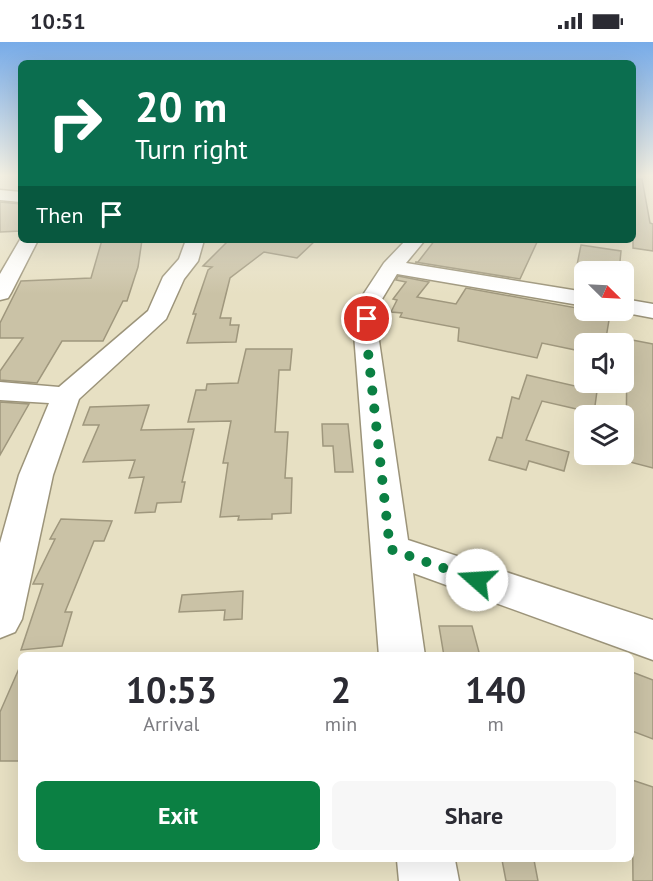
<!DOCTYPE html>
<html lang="en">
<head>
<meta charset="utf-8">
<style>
  :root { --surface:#fff; --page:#f7f7f7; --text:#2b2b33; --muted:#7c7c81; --accent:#0b8043 }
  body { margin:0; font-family:"PT Sans",sans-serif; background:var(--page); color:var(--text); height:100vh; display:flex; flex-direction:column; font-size:22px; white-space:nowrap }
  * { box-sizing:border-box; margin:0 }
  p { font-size:20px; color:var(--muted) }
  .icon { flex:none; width:33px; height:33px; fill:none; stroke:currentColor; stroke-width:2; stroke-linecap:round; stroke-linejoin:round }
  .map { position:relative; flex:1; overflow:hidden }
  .sheet { position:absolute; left:18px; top:610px; width:616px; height:210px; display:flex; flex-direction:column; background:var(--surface); border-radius:9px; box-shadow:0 6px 24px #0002 }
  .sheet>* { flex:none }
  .banner { position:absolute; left:18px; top:18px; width:618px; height:183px; border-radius:9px; box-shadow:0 6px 24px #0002; background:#0b6e4f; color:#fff; overflow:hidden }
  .needle { width:39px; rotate:114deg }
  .controls { position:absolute; left:574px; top:219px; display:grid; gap:12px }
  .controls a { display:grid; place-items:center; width:60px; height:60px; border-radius:9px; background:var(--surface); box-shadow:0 6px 24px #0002; font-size:30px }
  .pin { position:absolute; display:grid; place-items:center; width:51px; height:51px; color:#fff; margin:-26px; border:3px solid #fff; border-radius:50%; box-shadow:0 2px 6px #0007 }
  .me { position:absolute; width:66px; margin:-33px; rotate:289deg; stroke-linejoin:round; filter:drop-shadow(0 0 4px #0008) }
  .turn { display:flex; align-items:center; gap:21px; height:126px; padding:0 18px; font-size:27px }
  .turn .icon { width:78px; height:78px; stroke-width:2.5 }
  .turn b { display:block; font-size:42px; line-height:51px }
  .then { display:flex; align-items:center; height:57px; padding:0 18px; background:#0003; gap:12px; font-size:22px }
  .eta { display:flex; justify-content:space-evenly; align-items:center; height:102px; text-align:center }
  .eta b { font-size:36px; font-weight:600; line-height:42px }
  .action { display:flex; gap:12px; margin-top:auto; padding:12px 18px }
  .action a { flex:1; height:69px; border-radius:9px; background:var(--accent); color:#fff; font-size:24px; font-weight:600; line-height:69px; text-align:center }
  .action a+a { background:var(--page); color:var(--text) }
  .status { display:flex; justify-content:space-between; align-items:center; height:42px; padding:0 30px; background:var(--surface); direction:ltr }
  .status svg { height:16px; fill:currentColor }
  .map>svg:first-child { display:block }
</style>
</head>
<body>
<div class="status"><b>10:51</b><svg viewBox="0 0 49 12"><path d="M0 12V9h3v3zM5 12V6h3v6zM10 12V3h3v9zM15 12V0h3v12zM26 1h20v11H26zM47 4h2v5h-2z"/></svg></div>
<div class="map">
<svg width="653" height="839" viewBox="0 0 653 839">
  <rect width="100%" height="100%" fill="#e7e0c3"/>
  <g fill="#cac2a6" stroke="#9f977d" stroke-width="1.5">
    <polygon points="633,137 642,137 650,181 653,182 653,209 633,206"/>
    <polygon points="0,160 21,162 21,189 0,190"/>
    <polygon points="102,198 142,198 138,225 127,259 123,259 103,299 62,299 37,341 0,338 0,329 23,296 0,296 0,281 21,239 91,236"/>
    <polygon points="229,198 316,198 297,216 264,210 230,236 220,276 231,276 230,283 239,283 236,300 187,301 196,272 193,272 208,228 212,225 203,224"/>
    <polygon points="435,198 538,198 520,237 415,220 418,220"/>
    <polygon points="581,203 621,209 619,230 576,228"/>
    <polygon points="398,234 429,240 417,255 456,262 466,246 610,272 605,302 585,302 585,310 542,301 537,316 458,299 459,286 400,275 402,271 391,270 397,258 393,257 406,240 396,238"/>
    <polygon points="627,297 653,302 653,426 626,419"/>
    <polygon points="246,307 292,307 290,328 279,328 275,390 288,390 285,436 292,436 291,471 272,472 272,477 238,478 239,474 220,475 228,421 223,421 231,379 188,380 196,348 206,348 207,342 238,341"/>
    <polygon points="527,333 597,349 594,371 542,359 526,398 569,410 564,429 529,419 526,428 489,418 497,395 502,396 512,355 519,357"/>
    <polygon points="0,360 29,362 0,413"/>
    <polygon points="149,363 141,388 194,387 182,440 185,440 181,460 157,461 155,470 135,471 144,435 129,436 135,418 83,420 99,383 83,383 90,365"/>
    <polygon points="322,382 348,382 353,430 335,430 333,404 323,404"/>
    <polygon points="61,477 112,479 104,499 94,499 65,570 72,570 62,604 21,608 43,542 33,542 55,497 50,497"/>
    <polygon points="243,549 242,577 224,578 225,568 179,570 182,553"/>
    <polygon points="439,584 472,584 480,614 444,614"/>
    <polygon points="21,622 21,719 0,719 0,670"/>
    <polygon points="632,630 653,638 653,697 632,689"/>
    <polygon points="632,738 653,745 653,839 633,839"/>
    <polygon points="502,818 534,818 538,839 506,839"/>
  </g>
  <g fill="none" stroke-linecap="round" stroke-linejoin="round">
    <g stroke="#9c947a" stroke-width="3">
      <g id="minor">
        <polygon points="0,148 21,150 21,160 0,158"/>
        <polygon points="21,196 21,198 38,198 11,251 8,256 0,258 0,232"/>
        <polygon points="186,198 204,198 198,219 184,237 166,277 79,357 53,433 22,577 15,590 0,596 0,501 19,433 49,361 0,358 0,340 59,345 148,269 163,235 179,217"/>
        <polygon points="406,198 425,198 406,221 585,250 585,264 397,232 379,262 378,292 408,498 653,578 653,618 413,531 425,614 379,614 354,292 357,262 384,221"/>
        <polygon points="624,257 653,262 653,276 616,269 624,268"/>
        <polygon points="397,818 455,818 459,839 399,839"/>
      </g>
    </g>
    <use href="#minor" fill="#fff" fill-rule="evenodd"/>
  </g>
  <linearGradient id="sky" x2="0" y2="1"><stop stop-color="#77abe8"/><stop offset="0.53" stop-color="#f4f1e4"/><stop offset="1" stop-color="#f4f1e4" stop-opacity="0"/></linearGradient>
  <rect width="653" height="252" fill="url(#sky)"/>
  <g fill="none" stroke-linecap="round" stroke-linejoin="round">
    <polyline stroke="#0b8043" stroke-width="10" stroke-dasharray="0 18" points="367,277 366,292 390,507 477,538"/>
  </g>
</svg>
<div class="controls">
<a><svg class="needle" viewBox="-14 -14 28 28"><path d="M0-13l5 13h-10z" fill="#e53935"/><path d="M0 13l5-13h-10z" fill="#7c7c81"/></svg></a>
<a><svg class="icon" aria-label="sound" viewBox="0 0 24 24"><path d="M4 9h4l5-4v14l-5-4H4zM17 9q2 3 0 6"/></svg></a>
<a><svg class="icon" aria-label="layers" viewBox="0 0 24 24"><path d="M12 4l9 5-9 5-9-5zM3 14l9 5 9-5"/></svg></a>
</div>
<div class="pin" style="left:367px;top:277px;background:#d93025"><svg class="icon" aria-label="arrive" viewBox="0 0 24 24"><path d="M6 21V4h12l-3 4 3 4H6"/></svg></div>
<svg class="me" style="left:477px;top:538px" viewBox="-20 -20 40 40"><circle r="19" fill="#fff"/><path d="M0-13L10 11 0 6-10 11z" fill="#0b8043"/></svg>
<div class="banner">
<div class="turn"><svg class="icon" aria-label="right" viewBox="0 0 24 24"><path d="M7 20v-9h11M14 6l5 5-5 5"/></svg><div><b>20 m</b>Turn right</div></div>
<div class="then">Then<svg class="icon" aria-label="arrive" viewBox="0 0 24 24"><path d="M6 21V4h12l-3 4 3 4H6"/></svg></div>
</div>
<section class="sheet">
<div class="eta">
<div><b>10:53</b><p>Arrival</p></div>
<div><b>2</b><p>min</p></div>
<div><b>140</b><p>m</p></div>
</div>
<div class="action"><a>Exit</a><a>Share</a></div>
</section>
</div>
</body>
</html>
